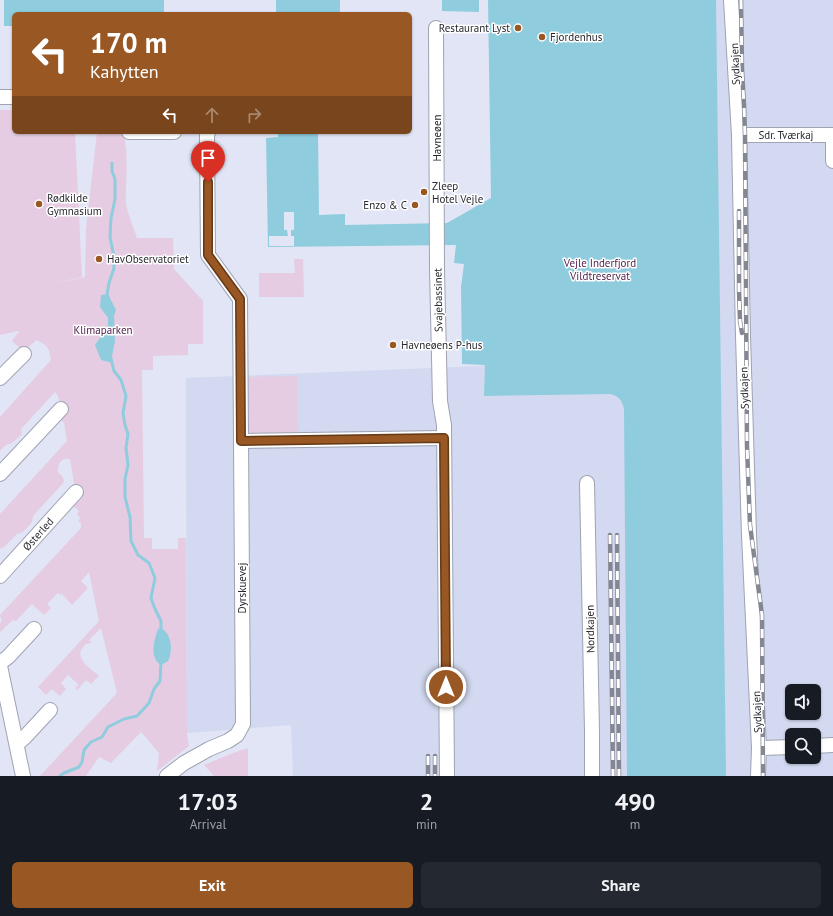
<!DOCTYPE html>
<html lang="en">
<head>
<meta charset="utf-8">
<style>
  :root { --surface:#171b24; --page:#242831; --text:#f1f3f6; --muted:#9ea1a6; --accent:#985723 }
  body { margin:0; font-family:"PT Sans",sans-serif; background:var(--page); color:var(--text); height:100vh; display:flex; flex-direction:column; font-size:15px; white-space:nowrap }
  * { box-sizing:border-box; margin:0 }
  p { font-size:13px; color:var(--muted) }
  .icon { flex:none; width:22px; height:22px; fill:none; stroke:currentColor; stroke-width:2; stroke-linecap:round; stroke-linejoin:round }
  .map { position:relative; height:776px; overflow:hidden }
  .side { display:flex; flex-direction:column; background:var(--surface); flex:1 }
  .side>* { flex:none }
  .guide { position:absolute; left:12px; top:12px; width:400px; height:122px; border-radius:6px; box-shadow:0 1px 3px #0004; background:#985723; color:#fff; overflow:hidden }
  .fabs { position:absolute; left:785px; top:684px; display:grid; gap:8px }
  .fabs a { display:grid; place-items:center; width:36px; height:36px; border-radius:6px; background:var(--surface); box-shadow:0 1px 3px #0004; font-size:20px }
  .pin { position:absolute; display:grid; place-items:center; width:34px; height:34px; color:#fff; margin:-41px -17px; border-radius:50% 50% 50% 0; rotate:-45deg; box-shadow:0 0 4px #0007 }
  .pin .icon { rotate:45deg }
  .me { position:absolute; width:44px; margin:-22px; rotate:0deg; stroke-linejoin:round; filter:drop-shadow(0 0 3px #0008) }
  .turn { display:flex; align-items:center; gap:14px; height:84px; padding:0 12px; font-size:18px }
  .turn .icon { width:52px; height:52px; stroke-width:2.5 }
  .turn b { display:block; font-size:28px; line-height:34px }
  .lanes { display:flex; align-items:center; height:38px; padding:0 12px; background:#0003; justify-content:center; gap:20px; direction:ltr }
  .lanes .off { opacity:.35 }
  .eta { display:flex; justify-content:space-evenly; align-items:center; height:68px; text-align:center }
  .eta b { font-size:24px; font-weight:700; line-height:28px }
  .cta { display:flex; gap:8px; margin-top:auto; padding:8px 12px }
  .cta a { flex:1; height:46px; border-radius:6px; background:var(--accent); color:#fff; font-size:16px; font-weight:700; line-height:46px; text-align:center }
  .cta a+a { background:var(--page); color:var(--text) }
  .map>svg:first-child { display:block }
</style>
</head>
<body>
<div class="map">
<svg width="833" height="776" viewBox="0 0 833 776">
  <rect width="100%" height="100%" fill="#e1e5f5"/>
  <path fill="#d2d9f0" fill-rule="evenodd" d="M 626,0 L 833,0 L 833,776 L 293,776 L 291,725 L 187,733 L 186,378 L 482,366 L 484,274 ZM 792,691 L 814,691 L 814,713 L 792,713 ZM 792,735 L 814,735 L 814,757 L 792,757 Z"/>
  <g fill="#e6cce2">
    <path d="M 0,110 L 14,110 L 14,132 L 75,132 L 82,277 L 51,284 L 85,277 L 86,229 L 97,132 L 122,132 C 130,150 125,182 126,203 C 127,213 134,228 137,238 L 173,238 L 174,269 L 203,301 L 203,344 L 188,344 L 188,355 L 153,356 L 153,370 L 142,370 L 144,538 L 152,538 L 152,549 L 178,549 L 178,538 L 186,538 L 187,733 L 189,746 L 157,771 L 159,753 L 141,732 L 111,763 L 99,757 L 86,776 L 40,776 L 117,693 L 101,628 L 89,640 L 92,643 L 86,644 C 71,657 89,667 99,676 L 91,684 L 86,680 L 77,690 L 75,688 L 79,685 L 68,675 L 61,683 L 66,689 L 60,696 L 52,689 L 46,695 L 38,687 L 99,621 L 89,572 L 81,581 L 88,588 L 72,605 L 62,594 L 61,595 L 58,593 L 47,604 L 51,608 L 44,615 L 32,604 L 16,621 L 13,620 L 0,632 L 0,623 L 2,621 L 0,615 L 81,528 L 81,523 L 78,521 L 80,519 L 79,516 L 77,514 L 79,511 L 73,506 L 77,502 L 70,459 L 64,459 C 59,462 58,465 58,472 L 63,477 L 64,482 L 33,516 L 32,522 L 23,532 L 17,534 L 4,547 L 0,549 L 0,514 L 67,441 L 64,423 L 60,419 L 63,417 L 58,396 L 55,392 L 21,429 L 22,434 L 12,443 L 6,445 L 0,451 L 0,417 L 51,360 C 49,347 48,346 36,340 C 24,352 24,352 12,341 L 17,334 L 20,332 L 18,331 L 0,335 Z"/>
    <polygon points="294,259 303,259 304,297 259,297 259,273 295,273"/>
    <path d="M 297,376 L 298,433 L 257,434 C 251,434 249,432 247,426 L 246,377 Z"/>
    <polygon points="248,748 248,776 214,776 204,765 233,753"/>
  </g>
  <g fill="#8fccdd">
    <polygon points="4,0 340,0 340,14 14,14 14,26 4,26"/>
    <polygon points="442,0 479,0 479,12 442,11"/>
    <path d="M 488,0 L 716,0 L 726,776 L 627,776 L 624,409 C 622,400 619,396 610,394 L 484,396 L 485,365 L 462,364 L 461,287 L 464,264 L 454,263 L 456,245 L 268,247 L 266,138 L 278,137 L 278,132 L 318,132 L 319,215 L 345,214 L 345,225 L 447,223 L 491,198 Z"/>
    <polygon points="108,294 116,310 114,316 115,341 112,356 113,363 101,360 95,345 108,326 108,318 100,307 101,295"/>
    <path d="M 161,628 C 172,634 173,651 168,661 L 161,665 C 149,658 154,640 158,629 Z"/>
  </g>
  <g fill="#e1e5f5">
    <rect x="164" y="0" width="112" height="14"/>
    <polygon points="284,212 294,212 294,230 291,230 291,236 294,236 294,246 269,246 269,236 288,236 287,230 284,230"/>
  </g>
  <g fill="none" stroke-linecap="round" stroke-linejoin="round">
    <g stroke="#8fccdd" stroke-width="3">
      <polyline points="108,298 107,294 109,283 114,268 113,252 110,237 111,218 115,199 115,179 112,171 112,163"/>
      <polyline points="111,359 114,371 121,380 126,396 123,413 125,425 128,434 126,448 128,465 125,479 125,497 130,517 131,541 138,555 149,563 155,578 151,598 155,609 161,621 161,631"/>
      <polyline points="60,776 64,773 79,767 82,762 84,750 91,742 102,737 108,727 124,719 137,716 149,703 154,689 160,681 161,662"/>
    </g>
    <g stroke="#9fa3b2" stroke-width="16">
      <g id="minor">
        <polyline points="731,0 739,135 743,336 749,535 759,748 758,776"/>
        <polyline points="436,28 437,269 440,401 444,425 447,776"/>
        <polyline points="0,97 14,97"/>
        <polyline points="129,132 174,132"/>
        <polyline points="739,135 833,135"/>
        <polyline points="833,135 833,161"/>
        <polyline points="0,378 24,354"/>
        <polyline points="241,441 444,438"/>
        <polyline points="0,474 61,409"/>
        <polyline points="587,483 592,731 592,776"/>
        <polyline points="0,576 76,492"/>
        <polyline points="0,663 8,657 34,629"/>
        <polyline points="0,666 23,776"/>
        <polyline points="17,744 24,738 50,710"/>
        <polyline points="814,746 833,745"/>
        <polyline points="759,748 792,747"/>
        <polyline points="167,776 184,763 209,749 228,741 237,735 243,724 240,299 208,255 207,136 208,132"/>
      </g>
    </g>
    <use href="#minor" stroke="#fff" stroke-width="14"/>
    <g stroke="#848792" stroke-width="4.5">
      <g id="rail">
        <polyline points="741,0 742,70 744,106 745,135 747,446 750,525 762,615 763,776"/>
        <polyline points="739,211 739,290 740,321 742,333"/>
        <polyline points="610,535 613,776"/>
        <polyline points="617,535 619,776"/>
        <polyline points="428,756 428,776"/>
        <polyline points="435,756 435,776"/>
      </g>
    </g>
    <use href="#rail" stroke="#fff" stroke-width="3" stroke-dasharray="9" stroke-linecap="butt"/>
  </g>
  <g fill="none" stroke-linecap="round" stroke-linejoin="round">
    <g stroke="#633917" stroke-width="10">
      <polyline id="route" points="208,182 208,255 240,299 241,441 444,438 446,687"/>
    </g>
    <use href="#route" stroke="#985723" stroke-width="7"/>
  </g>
  <g fill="#985723" stroke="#fff" stroke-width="1.5">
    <circle cx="518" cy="28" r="4"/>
    <circle cx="542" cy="37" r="4"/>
    <circle cx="424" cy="192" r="4"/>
    <circle cx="39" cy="204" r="4"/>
    <circle cx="415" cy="205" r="4"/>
    <circle cx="99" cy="259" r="4"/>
    <circle cx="393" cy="345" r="4"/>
  </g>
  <g text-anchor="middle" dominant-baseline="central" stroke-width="3" stroke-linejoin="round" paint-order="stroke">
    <g font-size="11" fill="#27292f" stroke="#fff" text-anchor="start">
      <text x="510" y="28" text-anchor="end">Restaurant Lyst</text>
      <text x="550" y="37">Fjordenhus</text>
      <text x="432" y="186">Zleep<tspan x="432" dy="13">Hotel Vejle</tspan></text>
      <text x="47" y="198">Rødkilde<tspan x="47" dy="13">Gymnasium</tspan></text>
      <text x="407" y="205" text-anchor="end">Enzo &amp; C</text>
      <text x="107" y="259">HavObservatoriet</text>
      <text x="401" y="345">Havneøens P-hus</text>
    </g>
    <g font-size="11" fill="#27292f" stroke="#fff">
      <text transform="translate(735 64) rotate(-93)">Sydkajen</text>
      <text x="786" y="135">Sdr. Tværkaj</text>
      <text transform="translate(437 138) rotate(-90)">Havneøen</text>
      <text transform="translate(438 300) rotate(-91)">Svajebassinet</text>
      <text transform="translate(744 388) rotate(-92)">Sydkajen</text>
      <text transform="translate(38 534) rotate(-48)">Østerled</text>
      <text transform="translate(242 588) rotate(-90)">Dyrskuevej</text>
      <text transform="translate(590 629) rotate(-91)">Nordkajen</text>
      <text transform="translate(757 712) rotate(-93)">Sydkajen</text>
    </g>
    <g font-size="11" fill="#53224f" stroke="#fff">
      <text x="600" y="263">Vejle Inderfjord<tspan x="600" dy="13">Vildtreservat</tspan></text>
      <text x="103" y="330">Klimaparken</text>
    </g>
  </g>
</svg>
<div class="fabs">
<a><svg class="icon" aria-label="sound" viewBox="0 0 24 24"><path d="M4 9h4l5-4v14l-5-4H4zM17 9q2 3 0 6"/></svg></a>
<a><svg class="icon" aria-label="search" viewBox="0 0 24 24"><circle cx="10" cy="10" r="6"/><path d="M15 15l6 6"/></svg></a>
</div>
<div class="pin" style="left:208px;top:182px;background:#d93025"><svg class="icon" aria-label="arrive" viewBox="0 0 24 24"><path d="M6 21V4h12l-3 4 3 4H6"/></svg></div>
<svg class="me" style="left:446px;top:687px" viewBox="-20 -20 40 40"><circle r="17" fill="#985723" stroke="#fff" stroke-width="3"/><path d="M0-11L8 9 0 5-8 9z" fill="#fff"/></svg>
<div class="guide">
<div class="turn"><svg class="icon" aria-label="left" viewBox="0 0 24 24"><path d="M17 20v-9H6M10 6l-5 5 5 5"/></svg><div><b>170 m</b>Kahytten</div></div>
<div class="lanes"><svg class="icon" aria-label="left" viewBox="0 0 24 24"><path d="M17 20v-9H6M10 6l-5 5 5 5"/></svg><svg class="icon off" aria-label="ahead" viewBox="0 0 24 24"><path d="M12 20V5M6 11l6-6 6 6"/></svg><svg class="icon off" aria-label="right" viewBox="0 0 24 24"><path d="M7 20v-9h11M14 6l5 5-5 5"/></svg></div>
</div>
</div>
<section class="side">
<div class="eta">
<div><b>17:03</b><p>Arrival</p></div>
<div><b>2</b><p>min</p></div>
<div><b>490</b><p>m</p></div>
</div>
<div class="cta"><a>Exit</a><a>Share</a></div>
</section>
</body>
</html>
